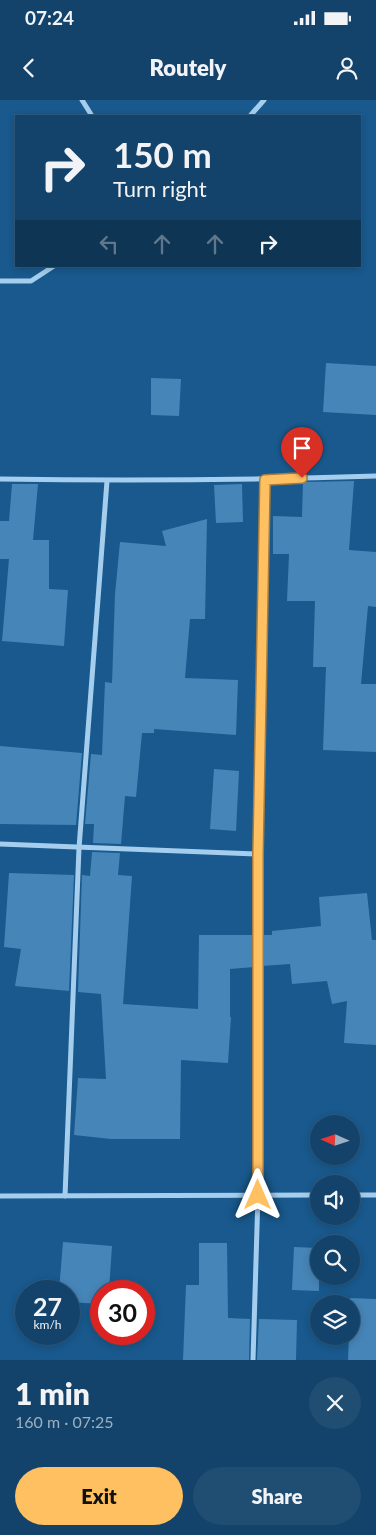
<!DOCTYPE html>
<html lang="en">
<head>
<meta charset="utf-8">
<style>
  :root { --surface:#13436a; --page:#204e72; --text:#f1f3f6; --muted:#9db0c1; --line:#325c7e; --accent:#ffc062 }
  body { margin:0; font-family:Lato,sans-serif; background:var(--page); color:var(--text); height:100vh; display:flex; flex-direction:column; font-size:19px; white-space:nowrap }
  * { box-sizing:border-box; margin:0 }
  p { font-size:16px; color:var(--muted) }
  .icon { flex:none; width:28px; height:28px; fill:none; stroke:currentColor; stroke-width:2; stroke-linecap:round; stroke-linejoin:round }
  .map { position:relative; height:1260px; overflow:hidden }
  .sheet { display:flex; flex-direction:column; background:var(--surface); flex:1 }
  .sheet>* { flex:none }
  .guide { position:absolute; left:15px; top:15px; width:346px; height:152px; border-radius:0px; box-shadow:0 2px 8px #0003,0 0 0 1px var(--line); background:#13436a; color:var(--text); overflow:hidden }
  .needle { width:32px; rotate:273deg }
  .fabs { position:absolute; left:310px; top:1015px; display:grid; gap:10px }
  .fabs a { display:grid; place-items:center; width:50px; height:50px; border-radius:50%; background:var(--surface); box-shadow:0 2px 8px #0003,0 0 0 1px var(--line); font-size:25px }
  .speed { position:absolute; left:15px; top:1180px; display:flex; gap:10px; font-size:25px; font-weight:700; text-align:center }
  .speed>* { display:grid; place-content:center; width:65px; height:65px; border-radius:50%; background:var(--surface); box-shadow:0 2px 8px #0003,0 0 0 1px var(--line); line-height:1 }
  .speed small { font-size:12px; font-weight:400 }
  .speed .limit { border:8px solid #d22; background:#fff; color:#111 }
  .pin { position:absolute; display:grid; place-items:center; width:42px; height:42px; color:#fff; margin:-51px -21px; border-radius:50% 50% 50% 0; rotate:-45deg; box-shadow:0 0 5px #0007 }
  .pin .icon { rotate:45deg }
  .me { position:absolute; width:55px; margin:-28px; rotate:0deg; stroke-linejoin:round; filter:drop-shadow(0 0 4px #0008) }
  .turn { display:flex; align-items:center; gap:18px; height:105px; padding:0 15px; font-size:22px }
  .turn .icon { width:65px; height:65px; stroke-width:2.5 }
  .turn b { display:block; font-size:35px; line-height:42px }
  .lanes { display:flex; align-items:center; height:48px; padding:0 15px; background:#0003; justify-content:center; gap:25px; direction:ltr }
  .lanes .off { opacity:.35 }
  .round { display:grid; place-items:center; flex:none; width:52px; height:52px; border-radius:26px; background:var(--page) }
  .overview { display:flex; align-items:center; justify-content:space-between; height:85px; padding:0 15px }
  h1 { font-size:30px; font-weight:800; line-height:38px }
  .cta { display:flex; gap:10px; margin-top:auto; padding:10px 15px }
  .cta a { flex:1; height:58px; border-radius:30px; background:var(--accent); color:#111; font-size:20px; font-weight:800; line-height:58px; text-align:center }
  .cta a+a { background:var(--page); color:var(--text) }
  .status { display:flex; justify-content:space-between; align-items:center; height:35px; padding:0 25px; background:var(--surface); direction:ltr }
  .status svg { height:14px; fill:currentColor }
  header { display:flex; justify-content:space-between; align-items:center; height:65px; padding:0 15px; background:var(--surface); font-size:22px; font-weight:800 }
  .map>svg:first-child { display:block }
</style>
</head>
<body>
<div class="status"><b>07:24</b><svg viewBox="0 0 49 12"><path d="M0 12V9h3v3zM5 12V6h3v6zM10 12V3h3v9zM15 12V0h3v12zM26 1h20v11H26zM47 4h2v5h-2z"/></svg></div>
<header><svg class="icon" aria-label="back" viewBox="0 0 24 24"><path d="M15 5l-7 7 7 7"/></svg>Routely<svg class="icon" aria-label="person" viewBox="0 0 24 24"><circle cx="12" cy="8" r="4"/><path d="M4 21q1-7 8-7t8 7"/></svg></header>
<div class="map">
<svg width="376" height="1260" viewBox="0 0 376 1260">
  <rect width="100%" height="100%" fill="#19598d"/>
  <g fill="#4685b7">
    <polygon points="326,263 376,266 376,315 323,312"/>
    <polygon points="151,278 181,279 179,316 151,315"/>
    <polygon points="354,381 349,450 376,452 376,507 368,506 361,584 376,584 376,652 323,650 326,567 313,567 315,501 287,501 289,454 273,454 273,416 302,417 303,382"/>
    <polygon points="12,384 38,384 33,440 49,440 49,489 68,490 64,546 2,541 9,459 0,459 0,421 9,421"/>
    <polygon points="242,384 243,422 216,423 214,385"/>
    <polygon points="207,419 205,519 190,519 185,578 238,580 236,635 154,629 154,633 142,633 136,697 125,696 121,744 93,743 94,724 85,724 91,654 102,655 105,582 112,583 115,494 120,442 166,446 162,431"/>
    <polygon points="0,646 82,653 76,725 0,724"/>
    <polygon points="214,669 239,671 236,731 210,729"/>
    <polygon points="92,752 120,753 118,775 132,776 123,904 198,909 199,835 254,835 254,867 230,869 230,917 231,917 228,963 181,960 180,1039 111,1039 74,1035 78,978 106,979 101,894 78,892 82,775 90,776"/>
    <polygon points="9,773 74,775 69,891 15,886 21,849 4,847"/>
    <polygon points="367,793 372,840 376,840 376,945 344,943 347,901 332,904 327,881 292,884 290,864 262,866 262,835 272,835 272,831 321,826 319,797"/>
    <polygon points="63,1142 112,1146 109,1191 101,1191 101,1204 69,1202 69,1191 59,1191"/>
    <polygon points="199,1143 227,1143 228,1218 250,1219 249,1260 183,1260 186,1185 199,1185"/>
    <polygon points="294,1147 319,1148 319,1191 292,1190"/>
    <polygon points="350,1198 376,1199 376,1260 348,1260 349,1236 351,1236"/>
    <polygon points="259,1219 297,1220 296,1260 257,1260"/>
  </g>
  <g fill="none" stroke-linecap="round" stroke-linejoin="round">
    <g stroke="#a5ceee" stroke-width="5">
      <polyline points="82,0 92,16"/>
      <polyline points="250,16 264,0"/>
      <polyline points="0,181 31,181 54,166"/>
      <path d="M 0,379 C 125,381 251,380 376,376"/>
      <polyline points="0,744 258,754"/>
      <polyline points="351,1095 376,1095"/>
      <polyline points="0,1096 319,1095"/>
      <polyline points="65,1096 79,748 107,381"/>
      <polyline points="253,1260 258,1095 258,754 265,380"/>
    </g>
  </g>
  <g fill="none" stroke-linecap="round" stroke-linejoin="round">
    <g stroke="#a67d40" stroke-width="12">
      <polyline id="route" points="258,1095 258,754 265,380 302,378"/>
    </g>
    <use href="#route" stroke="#ffc062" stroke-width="9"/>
  </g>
</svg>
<div class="fabs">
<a><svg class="needle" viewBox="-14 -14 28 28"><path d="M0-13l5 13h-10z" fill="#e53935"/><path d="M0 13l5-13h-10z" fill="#9db0c1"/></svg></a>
<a><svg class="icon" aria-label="sound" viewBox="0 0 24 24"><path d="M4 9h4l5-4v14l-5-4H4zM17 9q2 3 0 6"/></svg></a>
<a><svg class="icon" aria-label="search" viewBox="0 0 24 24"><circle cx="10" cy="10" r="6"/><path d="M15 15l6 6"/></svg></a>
<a><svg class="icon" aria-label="layers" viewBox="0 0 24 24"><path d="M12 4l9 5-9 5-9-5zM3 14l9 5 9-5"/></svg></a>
</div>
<div class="speed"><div>27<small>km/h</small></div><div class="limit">30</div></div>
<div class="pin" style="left:302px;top:378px;background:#d93025"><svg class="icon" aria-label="arrive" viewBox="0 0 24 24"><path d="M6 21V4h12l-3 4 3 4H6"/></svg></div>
<svg class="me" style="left:258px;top:1095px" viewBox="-20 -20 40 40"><path d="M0-17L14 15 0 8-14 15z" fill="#ffc062" stroke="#fff" stroke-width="4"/></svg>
<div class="guide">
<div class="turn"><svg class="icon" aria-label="right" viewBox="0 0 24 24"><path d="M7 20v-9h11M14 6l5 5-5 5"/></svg><div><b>150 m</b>Turn right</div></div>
<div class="lanes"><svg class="icon off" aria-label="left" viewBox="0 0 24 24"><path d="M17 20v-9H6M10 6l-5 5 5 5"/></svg><svg class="icon off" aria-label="ahead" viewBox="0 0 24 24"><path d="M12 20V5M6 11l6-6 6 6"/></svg><svg class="icon off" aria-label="ahead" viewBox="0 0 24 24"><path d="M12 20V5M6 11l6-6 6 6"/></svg><svg class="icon" aria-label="right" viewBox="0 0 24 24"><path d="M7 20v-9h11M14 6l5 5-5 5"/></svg></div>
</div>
</div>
<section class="sheet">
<div class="overview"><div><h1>1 min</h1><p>160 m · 07:25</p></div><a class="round"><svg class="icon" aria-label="close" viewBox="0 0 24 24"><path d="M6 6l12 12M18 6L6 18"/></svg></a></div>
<div class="cta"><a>Exit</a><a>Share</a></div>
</section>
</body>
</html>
